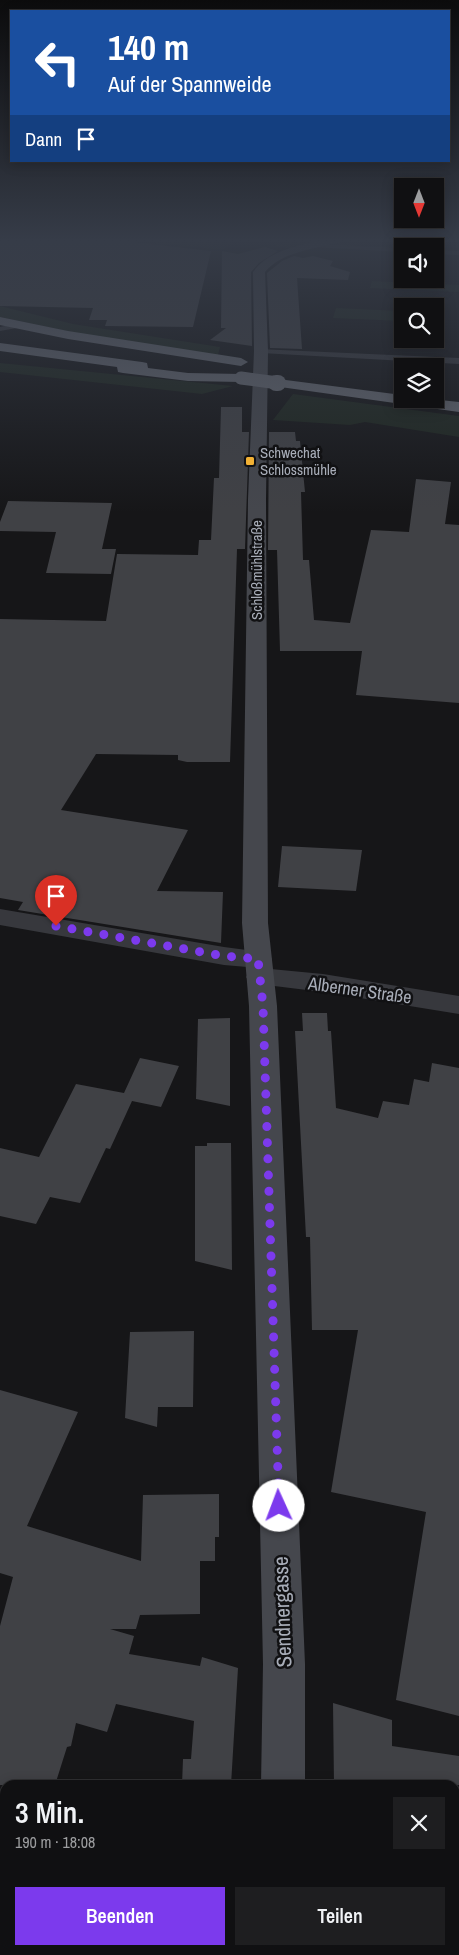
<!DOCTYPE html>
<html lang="de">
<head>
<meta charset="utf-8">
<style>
  :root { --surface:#101012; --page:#1e1e20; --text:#f1f3f6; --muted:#9c9d9f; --line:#303032; --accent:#7c3aed }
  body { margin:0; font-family:"Archivo Narrow",sans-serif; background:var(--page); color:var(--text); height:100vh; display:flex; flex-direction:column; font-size:19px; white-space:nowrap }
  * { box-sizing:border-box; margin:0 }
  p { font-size:16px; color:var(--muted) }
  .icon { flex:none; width:28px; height:28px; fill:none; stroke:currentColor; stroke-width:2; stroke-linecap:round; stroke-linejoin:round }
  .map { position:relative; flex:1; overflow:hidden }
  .side { position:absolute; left:0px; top:1780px; width:460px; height:175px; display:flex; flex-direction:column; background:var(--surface); border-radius:15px 15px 0 0; box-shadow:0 2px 12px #0003,0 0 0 1px var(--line) }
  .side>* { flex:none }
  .top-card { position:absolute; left:10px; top:10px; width:440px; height:152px; border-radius:0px; box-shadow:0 2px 12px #0003,0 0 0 1px var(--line); background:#1a4fa0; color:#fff; overflow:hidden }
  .needle { width:32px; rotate:180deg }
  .tools { position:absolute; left:394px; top:178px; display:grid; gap:10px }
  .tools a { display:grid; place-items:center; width:50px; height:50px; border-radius:0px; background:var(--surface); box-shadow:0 2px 12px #0003,0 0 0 1px var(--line); font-size:25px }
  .pin { position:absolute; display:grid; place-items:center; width:42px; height:42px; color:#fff; margin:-51px -21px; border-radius:50% 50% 50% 0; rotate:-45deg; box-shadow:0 0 5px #0007 }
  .pin .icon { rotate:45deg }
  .me { position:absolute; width:55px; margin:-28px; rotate:358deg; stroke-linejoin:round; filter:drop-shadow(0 0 4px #0008) }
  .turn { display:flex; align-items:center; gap:18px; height:105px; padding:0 15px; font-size:22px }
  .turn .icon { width:65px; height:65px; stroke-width:2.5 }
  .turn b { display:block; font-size:35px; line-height:42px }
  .then { display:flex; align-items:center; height:48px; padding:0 15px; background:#0003; gap:10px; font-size:19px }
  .round { display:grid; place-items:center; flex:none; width:52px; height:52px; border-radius:0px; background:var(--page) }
  .overview { display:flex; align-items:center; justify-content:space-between; height:85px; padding:0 15px }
  h1 { font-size:30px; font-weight:600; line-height:38px }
  .button { display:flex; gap:10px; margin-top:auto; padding:10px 15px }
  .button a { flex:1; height:58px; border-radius:0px; background:var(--accent); color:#fff; font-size:20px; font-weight:600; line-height:58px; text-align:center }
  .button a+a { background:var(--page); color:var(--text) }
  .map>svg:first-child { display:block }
</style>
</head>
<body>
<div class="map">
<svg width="459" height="1955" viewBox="0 0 459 1955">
  <rect width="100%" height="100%" fill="#161618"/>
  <g fill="#1e261f">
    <polygon points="118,239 212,239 235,241 222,250"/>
    <polygon points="300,239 327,239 292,249 273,246"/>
    <polygon points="372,281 459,285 459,292 370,288"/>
    <polygon points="0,306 73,324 220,347 218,355 96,337 0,317"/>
    <polygon points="336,308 402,311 401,321 333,318"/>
    <polygon points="0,363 233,386 202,394 0,372"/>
    <polygon points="293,394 459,416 459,437 365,422 350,425 273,420"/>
  </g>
  <g fill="#404145">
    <polygon points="0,239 107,239 211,251 193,327 105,326 107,320 89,320 93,308 0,306"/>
    <polygon points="265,247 278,251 259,263 251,272 252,346 210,340 226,328 221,328 222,251 238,254"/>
    <polygon points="294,256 303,258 313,256 333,261 330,266 350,272 348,280 297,278 302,349 270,348 267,273 282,261"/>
    <polygon points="221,407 242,407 242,432 249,432 245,549 237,549 230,762 187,762 178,760 178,755 96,754 61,810 188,830 157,891 223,892 221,943 18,910 23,902 0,898 0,619 106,621 117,554 198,555 199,540 211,540 214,478 219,478"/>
    <polygon points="269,432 295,432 296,441 300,441 305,492 301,492 303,560 309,560 314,620 350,623 371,530 409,532 416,479 451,482 445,524 459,525 459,703 356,695 362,651 280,651 277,550 268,550"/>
    <polygon points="8,501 112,503 102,549 116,549 111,574 46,573 56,532 0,531 0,522"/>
    <polygon points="282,846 362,850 356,891 278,887"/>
    <polygon points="302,1013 327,1013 328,1031 331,1031 336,1108 378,1118 383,1101 409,1105 414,1079 429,1082 432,1063 459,1068 459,1716 396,1700 426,1512 331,1492 358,1330 312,1330 310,1237 306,1237 295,1031 303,1031"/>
    <polygon points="230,1018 230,1106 196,1099 198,1019"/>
    <polygon points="140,1058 179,1066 161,1107 132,1101 110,1149 106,1148 80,1203 50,1197 36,1224 0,1216 0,1148 39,1157 76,1084 124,1093"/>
    <polygon points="207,1143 231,1143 232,1270 195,1261 195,1146 207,1146"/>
    <polygon points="194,1331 193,1407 158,1407 157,1427 125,1418 130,1332"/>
    <polygon points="0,1390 78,1412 27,1526 141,1561 143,1495 219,1494 219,1537 215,1537 215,1561 200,1561 200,1614 140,1615 136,1629 110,1629 134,1636 129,1654 200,1666 202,1657 238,1668 231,1785 182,1785 183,1759 191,1759 194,1721 116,1704 107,1732 76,1723 71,1746 67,1747 55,1785 0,1785 0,1626 13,1577 0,1573"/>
    <polygon points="333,1703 392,1720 392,1746 459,1756 459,1785 334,1785"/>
  </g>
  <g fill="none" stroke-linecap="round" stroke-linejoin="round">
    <g fill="#37383d" fill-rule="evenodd">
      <polygon points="315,244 402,248 402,252 313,247"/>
      <polygon points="435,250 459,251 459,255 435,254"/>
      <polygon points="19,323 23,325 22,327 0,331 0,327"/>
      <polygon points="258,349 459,358 459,364 261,353 258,353"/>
    </g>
    <g fill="#37383d" fill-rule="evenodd">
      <polygon points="0,909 224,947 268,953 272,959 268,965 258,968 224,965 0,925"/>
      <polygon points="260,968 323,974 459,996 459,1014 323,992 250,983 246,977 250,971"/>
    </g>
    <g fill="#45474d" fill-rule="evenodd">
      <path d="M 328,239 L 346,239 L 344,241 C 319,248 282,251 265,272 L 268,351 L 266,499 L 268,923 L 277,1006 L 305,1664 L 305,1785 L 261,1785 L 263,1664 L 249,1006 L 242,923 L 248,499 L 254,351 L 253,272 C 269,249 302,245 328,239 Z"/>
      <rect x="257" y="1950" width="48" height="5"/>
    </g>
    <g fill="#63666e" fill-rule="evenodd">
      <polygon points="0,317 68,331 241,358 248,362 241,366 68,339 0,325"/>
      <polygon points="0,343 142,362 147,363 148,368 188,373 241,374 248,378 241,382 188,381 123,373 118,372 117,367 0,351"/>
      <polygon points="278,379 402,395 402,399 431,399 459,402 459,412 273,386 271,383"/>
    </g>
    <polyline stroke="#63666e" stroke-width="13" points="241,378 278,383"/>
    <polyline stroke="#63666e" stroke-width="16" points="276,383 278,383"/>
  </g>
  <linearGradient id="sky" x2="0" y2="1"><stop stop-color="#0c0c0d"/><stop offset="0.47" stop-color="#363c48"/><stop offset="1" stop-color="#363c48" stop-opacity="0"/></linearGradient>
  <rect width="459" height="512" fill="url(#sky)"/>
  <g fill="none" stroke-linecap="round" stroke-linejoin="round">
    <polyline stroke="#7c3aed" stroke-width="9" stroke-dasharray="0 16.2" points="56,926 224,956 258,959 263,1006 279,1506"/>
  </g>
  <rect fill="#f2b134" stroke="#111113" stroke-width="2" x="245" y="456" width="10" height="10" rx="2.5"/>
  <g text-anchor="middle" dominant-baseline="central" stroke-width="5" stroke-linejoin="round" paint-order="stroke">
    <g font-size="15" fill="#a8adb8" stroke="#111113" text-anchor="start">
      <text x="260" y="452">Schwechat<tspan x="260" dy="17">Schlossmühle</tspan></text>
    </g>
    <g font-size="15" fill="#a8adb8" stroke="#111113">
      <text transform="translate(256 570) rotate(-90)">Schloßmühlstraße</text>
    </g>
    <g font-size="18" fill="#a8adb8" stroke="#111113">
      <text transform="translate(360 990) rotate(8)">Alberner Straße</text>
    </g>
    <g font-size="21" fill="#a8adb8" stroke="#111113">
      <text transform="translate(282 1612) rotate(-92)">Sendnergasse</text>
    </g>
  </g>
</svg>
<div class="tools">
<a><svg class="needle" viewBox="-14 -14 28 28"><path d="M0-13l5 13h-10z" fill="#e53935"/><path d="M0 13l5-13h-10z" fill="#9c9d9f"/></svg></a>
<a><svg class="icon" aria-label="sound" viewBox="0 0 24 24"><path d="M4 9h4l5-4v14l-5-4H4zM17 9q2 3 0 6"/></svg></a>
<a><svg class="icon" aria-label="search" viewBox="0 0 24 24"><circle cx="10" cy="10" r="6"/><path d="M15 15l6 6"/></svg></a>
<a><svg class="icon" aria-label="layers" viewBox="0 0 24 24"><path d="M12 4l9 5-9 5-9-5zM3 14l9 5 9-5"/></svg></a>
</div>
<div class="pin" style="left:56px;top:926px;background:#d93025"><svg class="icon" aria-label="arrive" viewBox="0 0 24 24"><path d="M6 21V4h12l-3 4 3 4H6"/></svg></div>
<svg class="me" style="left:279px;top:1506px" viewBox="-20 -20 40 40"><circle r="19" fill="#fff"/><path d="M0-13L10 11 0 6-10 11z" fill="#7c3aed"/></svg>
<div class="top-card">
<div class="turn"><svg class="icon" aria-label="left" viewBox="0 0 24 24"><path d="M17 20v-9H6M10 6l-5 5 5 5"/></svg><div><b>140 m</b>Auf der Spannweide</div></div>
<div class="then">Dann<svg class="icon" aria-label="arrive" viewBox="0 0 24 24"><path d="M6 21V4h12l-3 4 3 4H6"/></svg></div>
</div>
<section class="side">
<div class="overview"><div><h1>3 Min.</h1><p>190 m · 18:08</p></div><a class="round"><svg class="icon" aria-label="close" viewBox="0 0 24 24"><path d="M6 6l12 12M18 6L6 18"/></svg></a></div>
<div class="button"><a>Beenden</a><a>Teilen</a></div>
</section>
</div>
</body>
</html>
